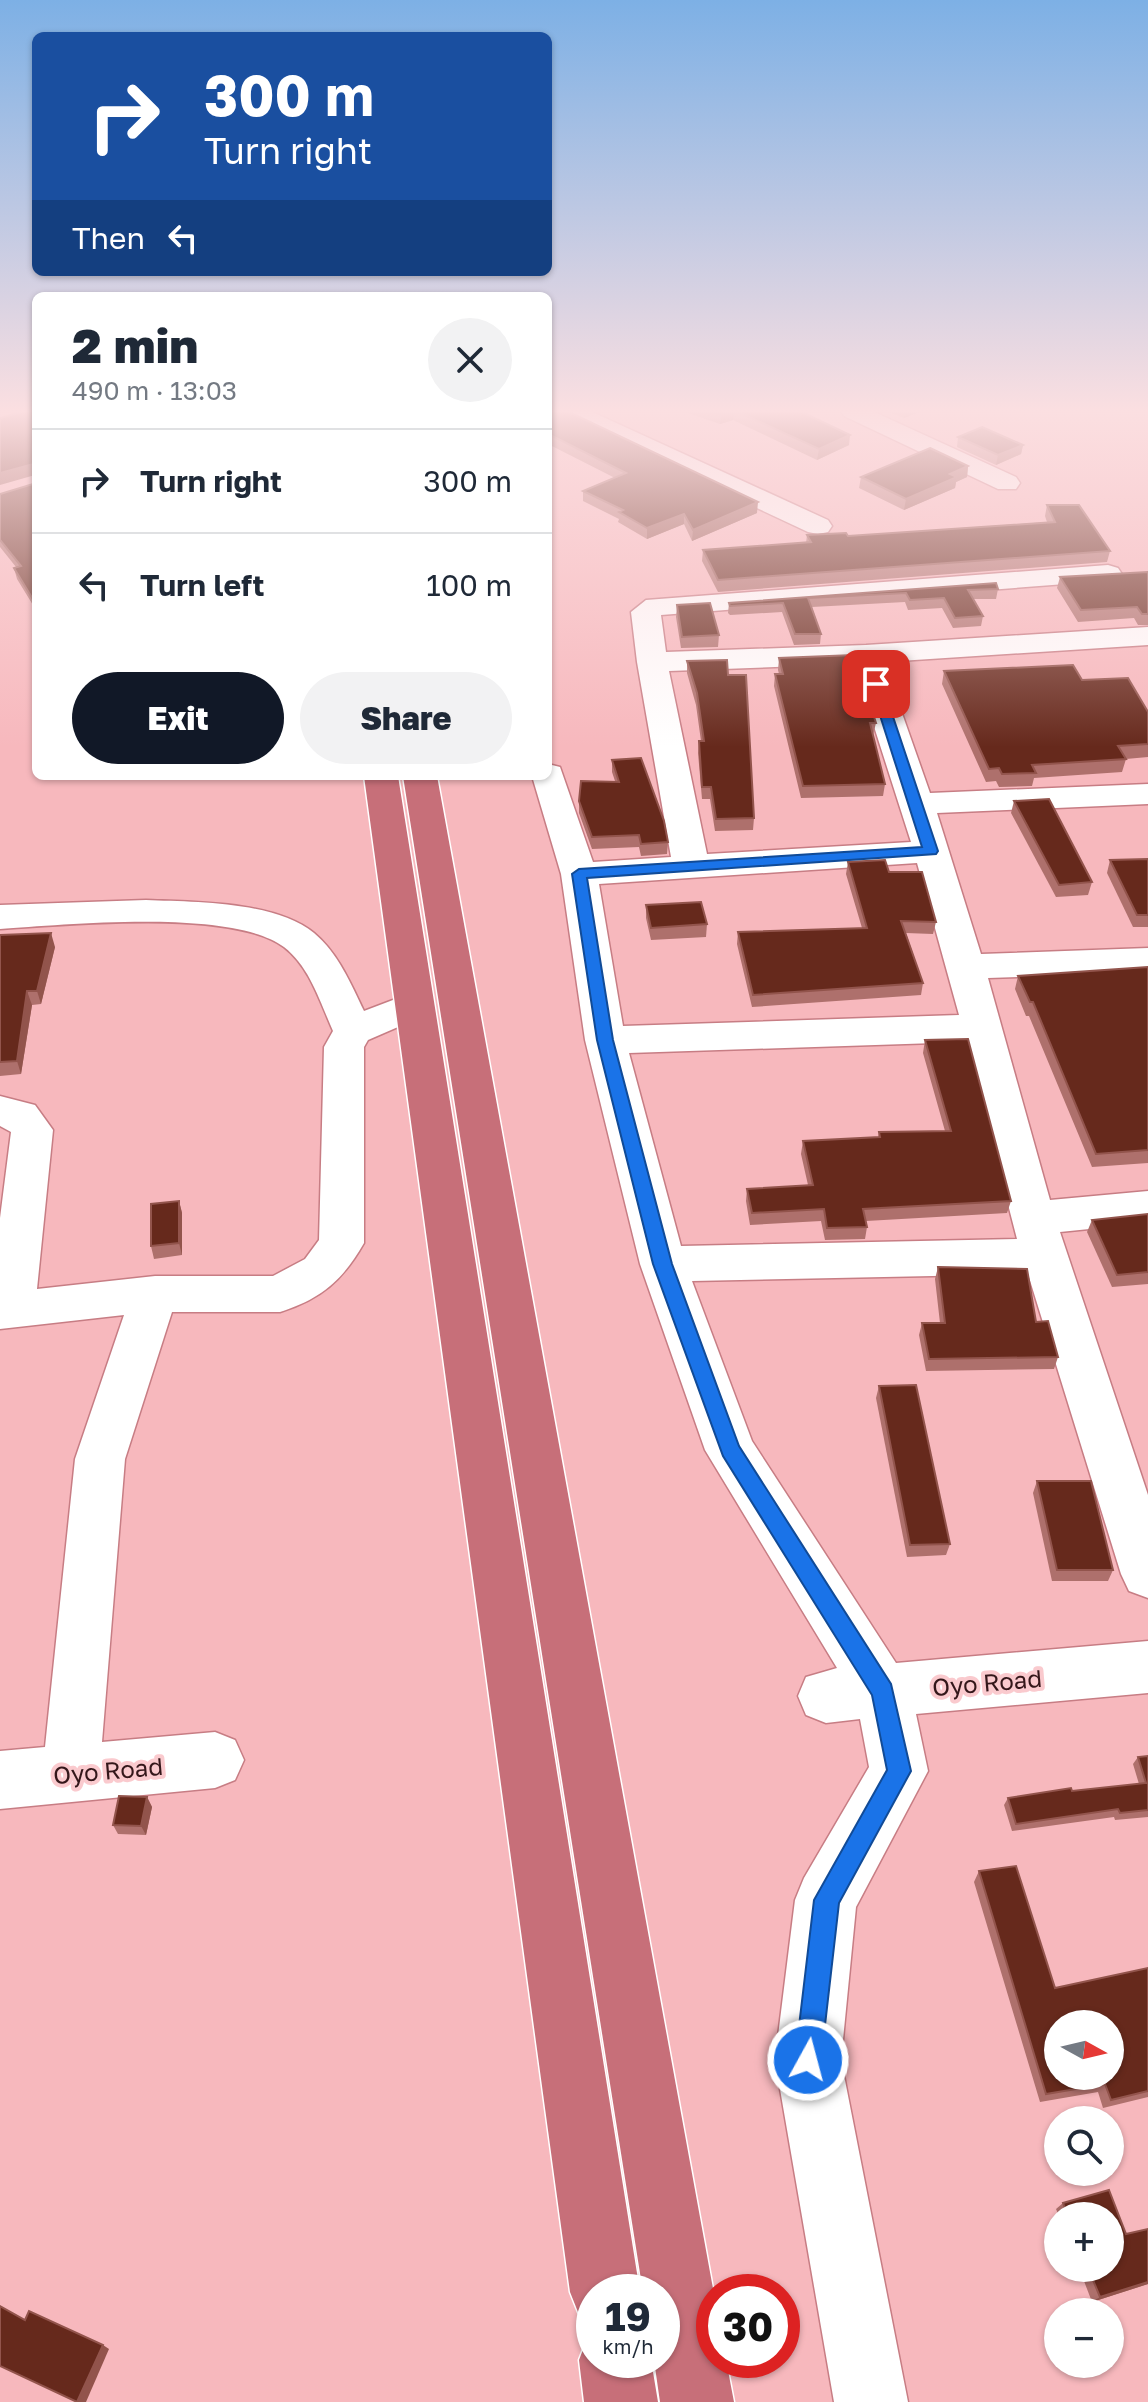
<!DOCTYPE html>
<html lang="en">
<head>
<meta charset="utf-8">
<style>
  :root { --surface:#fff; --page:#f2f2f3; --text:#1f2937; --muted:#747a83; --line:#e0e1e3; --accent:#111827 }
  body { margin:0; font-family:"Golos Text",sans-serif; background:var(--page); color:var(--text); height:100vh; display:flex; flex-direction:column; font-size:30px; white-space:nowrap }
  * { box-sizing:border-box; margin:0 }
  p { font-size:26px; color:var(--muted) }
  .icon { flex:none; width:44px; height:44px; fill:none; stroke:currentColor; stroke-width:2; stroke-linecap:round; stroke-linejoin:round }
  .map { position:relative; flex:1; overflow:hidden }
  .side { position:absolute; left:32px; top:292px; width:520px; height:488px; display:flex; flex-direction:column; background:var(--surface); border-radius:12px; box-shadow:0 2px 6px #0004 }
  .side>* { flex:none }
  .hud { position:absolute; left:32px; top:32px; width:520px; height:244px; border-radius:12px; box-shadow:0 2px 6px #0004; background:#1a4fa0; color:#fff; overflow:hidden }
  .needle { width:52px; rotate:98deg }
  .buttons { position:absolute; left:1044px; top:2010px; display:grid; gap:16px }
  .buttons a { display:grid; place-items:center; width:80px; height:80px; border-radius:50%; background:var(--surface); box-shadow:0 2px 6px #0004; font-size:40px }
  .speed { position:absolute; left:576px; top:2274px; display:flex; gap:16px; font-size:40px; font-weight:700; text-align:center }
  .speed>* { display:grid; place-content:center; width:104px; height:104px; border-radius:50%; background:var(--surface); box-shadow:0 2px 6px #0004; line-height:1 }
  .speed small { font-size:20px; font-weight:400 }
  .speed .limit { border:12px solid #d22; background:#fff; color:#111 }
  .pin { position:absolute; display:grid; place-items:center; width:68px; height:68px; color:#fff; margin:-34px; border-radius:16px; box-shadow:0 4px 12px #0006 }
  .me { position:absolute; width:88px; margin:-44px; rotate:7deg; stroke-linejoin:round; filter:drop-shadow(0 0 6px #0008) }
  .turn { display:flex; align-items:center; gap:28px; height:168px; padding:0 40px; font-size:36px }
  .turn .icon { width:104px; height:104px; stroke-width:2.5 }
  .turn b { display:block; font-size:56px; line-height:68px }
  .then { display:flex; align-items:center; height:76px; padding:0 40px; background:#0003; gap:16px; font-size:30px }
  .round { display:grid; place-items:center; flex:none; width:84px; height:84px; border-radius:42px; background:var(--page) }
  .summary { display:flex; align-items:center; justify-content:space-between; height:136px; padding:0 40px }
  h1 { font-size:48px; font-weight:800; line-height:60px }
  .cta { display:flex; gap:16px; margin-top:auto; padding:16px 40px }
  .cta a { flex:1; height:92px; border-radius:48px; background:var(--accent); color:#fff; font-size:32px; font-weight:800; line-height:92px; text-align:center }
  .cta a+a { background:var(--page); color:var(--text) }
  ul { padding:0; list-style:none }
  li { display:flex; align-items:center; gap:24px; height:104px; padding:0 40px; border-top:2px solid var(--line) }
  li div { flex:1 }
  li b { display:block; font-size:30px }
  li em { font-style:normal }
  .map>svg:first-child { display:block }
</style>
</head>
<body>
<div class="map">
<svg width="1148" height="2402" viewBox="0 0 1148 2402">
  <rect width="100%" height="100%" fill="#f7b8bd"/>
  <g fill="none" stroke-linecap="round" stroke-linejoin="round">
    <g stroke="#c77d84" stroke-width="3">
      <g id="minor">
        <polygon points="558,411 590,411 828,520 832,526 828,532 818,534 808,532 561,416"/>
        <polygon points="841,411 872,411 1016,477 1020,483 1016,489 998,489 844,416"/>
        <path d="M 1108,565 L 1118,568 L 1122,574 L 1118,580 L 661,615 L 666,652 L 866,645 L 1148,627 L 1148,645 L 884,662 L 930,793 L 1148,784 L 1148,804 L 937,813 L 981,954 L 1148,948 L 1148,972 L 988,978 L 1050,1200 L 1148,1191 L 1148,1223 L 1060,1232 L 1148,1495 L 1148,1598 L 1129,1591 L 1121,1574 L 1028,1274 L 692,1281 L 752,1441 L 896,1663 L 1148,1641 L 1148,1693 L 916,1714 L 928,1771 L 856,1907 L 841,2060 L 908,2402 L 834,2402 L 775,2060 L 795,1900 L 804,1878 L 869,1767 L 860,1719 L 826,1723 L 806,1715 L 798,1696 L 806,1677 L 837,1668 L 705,1450 L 640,1264 L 585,1040 L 561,874 L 532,776 L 548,776 L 548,764 L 560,767 L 593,862 L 671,857 L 637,662 L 631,612 L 646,600 ZM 854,664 L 911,842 L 707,854 L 669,671 ZM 917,863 L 959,1015 L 623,1026 L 599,884 ZM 966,1042 L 1017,1239 L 681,1246 L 629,1053 Z"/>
        <path d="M 146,900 C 194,902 275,901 314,933 C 338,953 351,984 364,1011 L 414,992 L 428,996 L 434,1005 L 428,1014 L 368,1040 L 364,1047 L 364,1243 C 343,1280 321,1299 280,1312 L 172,1312 L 125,1459 L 102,1742 L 215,1732 L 235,1740 L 244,1760 L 235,1780 L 215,1788 L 0,1809 L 0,1751 L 45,1747 L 75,1459 L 124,1315 L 0,1329 L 0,1218 L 11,1132 L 0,1126 L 0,1096 L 35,1105 L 53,1130 L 37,1289 L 155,1276 L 273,1276 L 305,1259 L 319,1240 L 324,1047 L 333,1031 C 320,1002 310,967 284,947 C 231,908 66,925 0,929 L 0,905 Z"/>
      </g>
    </g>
    <g stroke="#fff" stroke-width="3">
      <g id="highway">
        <polygon points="364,776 398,776 640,2292 594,2292 594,2323 580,2317 570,2292"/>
        <polygon points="403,776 437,776 714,2294 714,2360 726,2360 734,2402 660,2402 654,2360 662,2360 662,2292 643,2292"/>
        <polygon points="594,2333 594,2360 651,2360 658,2402 584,2402 579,2360 589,2334"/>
      </g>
    </g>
    <use href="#minor" fill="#fff" fill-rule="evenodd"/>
    <use href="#highway" fill="#c76f79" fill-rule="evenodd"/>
  </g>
  <g fill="#ae706c">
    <polygon points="548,411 757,513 692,541 684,524 647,539 618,522 619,519 583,501 583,491 615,478 548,444"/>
    <polygon points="682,411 800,411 849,445 817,460 733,420 720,424"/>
    <polygon points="886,411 922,411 904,418"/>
    <polygon points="958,437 1023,445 1021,454 996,465 957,447"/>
    <polygon points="968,466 967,477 956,482 955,488 904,510 859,488 861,477"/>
    <polygon points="36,483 36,610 17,579 14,568 16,567 0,547 0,494"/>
    <polygon points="1047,505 1110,551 1107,562 718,592 702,561 703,550 806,543 807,535 848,536 1047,522 1045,516"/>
    <polygon points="1148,572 1148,625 1138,625 1134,618 1078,622 1057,588 1060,577"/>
    <polygon points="996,583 998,589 996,599 973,599 983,616 981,626 953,628 942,608 908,610 905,602 812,607 821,634 820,644 794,645 782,612 730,615 728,613 729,603"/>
    <polygon points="677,605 719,635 718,647 681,648 676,617"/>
    <polygon points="779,658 876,723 873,735 885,784 883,796 801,798 774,686 775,674 779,674 778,670"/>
    <polygon points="687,661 728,675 754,818 753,830 715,831 710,799 702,799 698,753 699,741 701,741 696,705 687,673"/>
    <polygon points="944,671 1082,680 1148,712 1148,757 1126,759 1122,772 1034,778 1032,786 999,787 996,781 986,782 942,684"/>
    <polygon points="612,760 668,842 667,854 641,856 639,847 592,849 579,813 579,801 615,781 612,772"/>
    <polygon points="1014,801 1092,882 1088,895 1056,897 1011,813"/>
    <polygon points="1148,859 1148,927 1133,927 1107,873 1110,860"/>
    <polygon points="848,862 889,872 936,922 933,934 906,933 923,983 921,995 752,1007 737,944 738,932 862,928 846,874"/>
    <polygon points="646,905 707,924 706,937 651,940 646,918"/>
    <polygon points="0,935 55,947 41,1004 32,1005 21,1074 0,1076"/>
    <polygon points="1148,967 1148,1163 1092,1167 1029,1016 1026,1016 1015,989 1018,976"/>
    <polygon points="925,1040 1011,1201 1007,1213 866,1221 867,1227 865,1239 825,1240 821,1221 750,1225 746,1201 747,1189 808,1185 801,1154 803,1141 878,1138 879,1132 945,1131 923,1053"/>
    <polygon points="179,1201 182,1213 182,1255 154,1259 151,1246"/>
    <polygon points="1148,1214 1148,1284 1112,1287 1087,1232 1092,1220"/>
    <polygon points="938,1267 1036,1322 1058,1357 1054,1369 926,1371 919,1335 922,1323 940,1323 935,1279"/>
    <polygon points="879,1386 950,1544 946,1555 907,1557 876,1398"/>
    <polygon points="1037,1481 1113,1570 1108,1581 1052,1581 1033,1493"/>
    <polygon points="1148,1756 1148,1817 1115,1820 1114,1817 1012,1831 1004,1805 1008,1798 1139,1784 1133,1764 1138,1757"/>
    <polygon points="147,1797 152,1807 146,1835 118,1834 113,1825"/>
    <polygon points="979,1871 1055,1988 1148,1968 1148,2097 1103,2108 1098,2092 1040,2102 974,1882"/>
    <polygon points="1109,2190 1126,2234 1148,2229 1148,2284 1092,2302 1079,2268 1110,2268 1110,2216 1059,2216 1056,2209 1063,2203"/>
  </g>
  <g fill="#92544c">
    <polygon points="731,411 734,411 733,420 720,424 721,414"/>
    <polygon points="906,411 922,411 904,418"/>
    <polygon points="850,435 849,445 817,460 819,449"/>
    <polygon points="1023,445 1021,454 996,465 998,455"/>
    <polygon points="33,464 35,475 0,485 0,473"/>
    <polygon points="968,466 967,477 956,482 955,488 904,510 906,499 950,474"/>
    <polygon points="758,502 757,513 692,541 693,530"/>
    <polygon points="684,514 684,524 647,539 647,528"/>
    <polygon points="51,933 55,947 41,1004 37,991"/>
    <polygon points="27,991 32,1005 21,1074 17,1061"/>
    <polygon points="179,1201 182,1213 182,1255 179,1243"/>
    <polygon points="147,1797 152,1807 146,1835 141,1826"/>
    <polygon points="1148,2282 1148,2284 1092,2302 1100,2297"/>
    <polygon points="103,2345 109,2349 86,2402 77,2402"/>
  </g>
  <g fill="#66291c" stroke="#92544c" stroke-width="2" fill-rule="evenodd">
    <polygon points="25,411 36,411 36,467 33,464 0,473 0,418"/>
    <polygon points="548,411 567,411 758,502 693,530 684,514 647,528 619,512 623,510 583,491 626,473 548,434 548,427 549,426 548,425"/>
    <polygon points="711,411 731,411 721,414"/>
    <polygon points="736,411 800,411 850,435 819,449"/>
    <polygon points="982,427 1023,445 998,455 958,437"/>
    <polygon points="930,448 968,466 950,474 957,477 906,499 861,477"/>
    <polygon points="36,483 36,601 34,601 14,568 21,566 0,540 0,494"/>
    <polygon points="1047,505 1079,505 1110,551 718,580 703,550 811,542 807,535 846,533 848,536 1055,522"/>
    <polygon points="1148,572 1148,614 1142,614 1137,607 1081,610 1060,577"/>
    <polygon points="996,583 998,589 968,590 983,616 955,618 944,598 910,600 906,593 808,598 821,634 795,634 783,603 730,606 729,603"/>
    <polygon points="710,603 719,635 682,637 677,605"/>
    <polygon points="854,655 876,723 870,723 885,784 803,786 775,674 783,674 779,658"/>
    <polygon points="727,660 728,675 746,675 754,818 716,819 711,787 702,787 699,741 704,741 697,693 687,661"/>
    <polygon points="1073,665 1082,680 1128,678 1148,712 1148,744 1118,746 1126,759 1032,765 1036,773 1002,774 999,768 989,769 944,671"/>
    <polygon points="641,758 664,821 668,842 641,844 639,835 592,837 579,801 581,781 619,782 612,760"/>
    <polygon points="1049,799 1092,882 1059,885 1014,801"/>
    <polygon points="1148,859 1148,915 1137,915 1110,860"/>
    <polygon points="885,860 889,872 922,872 936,922 901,921 923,983 753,995 738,932 867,928 848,862"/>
    <polygon points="701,902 707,924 651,928 646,905"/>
    <polygon points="51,933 37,991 27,991 17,1061 0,1062 0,935"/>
    <polygon points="1148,967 1148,1150 1096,1154 1033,1002 1030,1002 1018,976"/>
    <polygon points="968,1039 1011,1201 863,1209 867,1227 827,1228 824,1209 752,1213 747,1189 813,1185 803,1141 880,1137 879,1132 951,1131 925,1040"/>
    <polygon points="179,1201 179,1243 151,1246 151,1204"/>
    <polygon points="1148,1214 1148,1272 1117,1275 1092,1220"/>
    <polygon points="938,1267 1027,1269 1036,1322 1048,1321 1058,1357 929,1359 922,1323 945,1323"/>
    <polygon points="916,1385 950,1544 910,1545 879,1386"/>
    <polygon points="1037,1481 1091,1481 1113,1570 1057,1570"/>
    <polygon points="1148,1756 1148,1810 1120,1813 1118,1809 1016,1824 1008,1798 1071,1788 1072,1791 1146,1783 1138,1757"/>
    <polygon points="119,1796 147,1797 141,1826 113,1825"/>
    <path d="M 1016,1866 L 1055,1988 L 1148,1968 L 1148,2091 L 1111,2100 L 1105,2084 L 1046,2094 L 979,1871 ZM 1058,2024 L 1110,2024 L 1110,2076 L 1058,2076 Z"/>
    <polygon points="1109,2190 1126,2234 1148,2229 1148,2282 1100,2297 1088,2268 1110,2268 1110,2216 1068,2216 1063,2203"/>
    <polygon points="0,2306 25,2320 29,2311 103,2345 77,2402 0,2366"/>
  </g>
  <linearGradient id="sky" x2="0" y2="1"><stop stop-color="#7db0e5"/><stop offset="0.55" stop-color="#fbdfe1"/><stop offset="1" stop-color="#fbdfe1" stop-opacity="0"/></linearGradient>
  <rect width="1148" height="747" fill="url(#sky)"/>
  <polygon fill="#1a73e8" stroke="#114b97" stroke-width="2" points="876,680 882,684 938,851 936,854 587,878 613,1040 672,1264 739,1446 891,1684 911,1771 839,1903 821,2060 818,2070 808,2074 798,2070 795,2060 814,1900 887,1770 872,1695 723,1456 653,1264 597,1040 572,874 579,869 922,847 870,684"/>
  <g text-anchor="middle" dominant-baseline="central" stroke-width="8" stroke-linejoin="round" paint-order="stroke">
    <g font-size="24" fill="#34171a" stroke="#facace">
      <text transform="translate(987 1682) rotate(-5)">Oyo Road</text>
      <text transform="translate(108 1770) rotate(-5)">Oyo Road</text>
    </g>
  </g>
</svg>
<div class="buttons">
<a><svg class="needle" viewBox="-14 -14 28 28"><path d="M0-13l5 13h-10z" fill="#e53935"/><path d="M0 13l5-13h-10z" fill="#747a83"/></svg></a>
<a><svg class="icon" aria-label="search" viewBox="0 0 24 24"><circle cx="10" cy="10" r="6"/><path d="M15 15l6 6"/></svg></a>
<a>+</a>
<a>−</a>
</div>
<div class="speed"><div>19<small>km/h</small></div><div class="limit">30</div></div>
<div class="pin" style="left:876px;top:684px;background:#d93025"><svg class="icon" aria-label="arrive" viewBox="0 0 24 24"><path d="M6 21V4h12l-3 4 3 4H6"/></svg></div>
<svg class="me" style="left:808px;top:2060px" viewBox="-20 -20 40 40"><circle r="17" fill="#1a73e8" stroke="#fff" stroke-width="3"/><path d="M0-11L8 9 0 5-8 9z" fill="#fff"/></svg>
<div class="hud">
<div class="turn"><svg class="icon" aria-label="right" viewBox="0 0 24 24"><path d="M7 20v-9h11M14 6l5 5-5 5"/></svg><div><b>300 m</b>Turn right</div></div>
<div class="then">Then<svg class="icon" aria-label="left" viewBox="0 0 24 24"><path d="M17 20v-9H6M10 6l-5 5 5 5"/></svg></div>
</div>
<section class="side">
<div class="summary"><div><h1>2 min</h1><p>490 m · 13:03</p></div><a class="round"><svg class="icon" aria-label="close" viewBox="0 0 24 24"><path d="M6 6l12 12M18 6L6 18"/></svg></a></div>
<ul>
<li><svg class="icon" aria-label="right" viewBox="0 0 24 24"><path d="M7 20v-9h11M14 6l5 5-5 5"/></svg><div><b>Turn right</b></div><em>300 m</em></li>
<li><svg class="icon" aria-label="left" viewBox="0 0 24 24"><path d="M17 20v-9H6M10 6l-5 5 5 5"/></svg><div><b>Turn left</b></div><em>100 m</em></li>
</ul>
<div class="cta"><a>Exit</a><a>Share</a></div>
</section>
</div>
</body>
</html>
